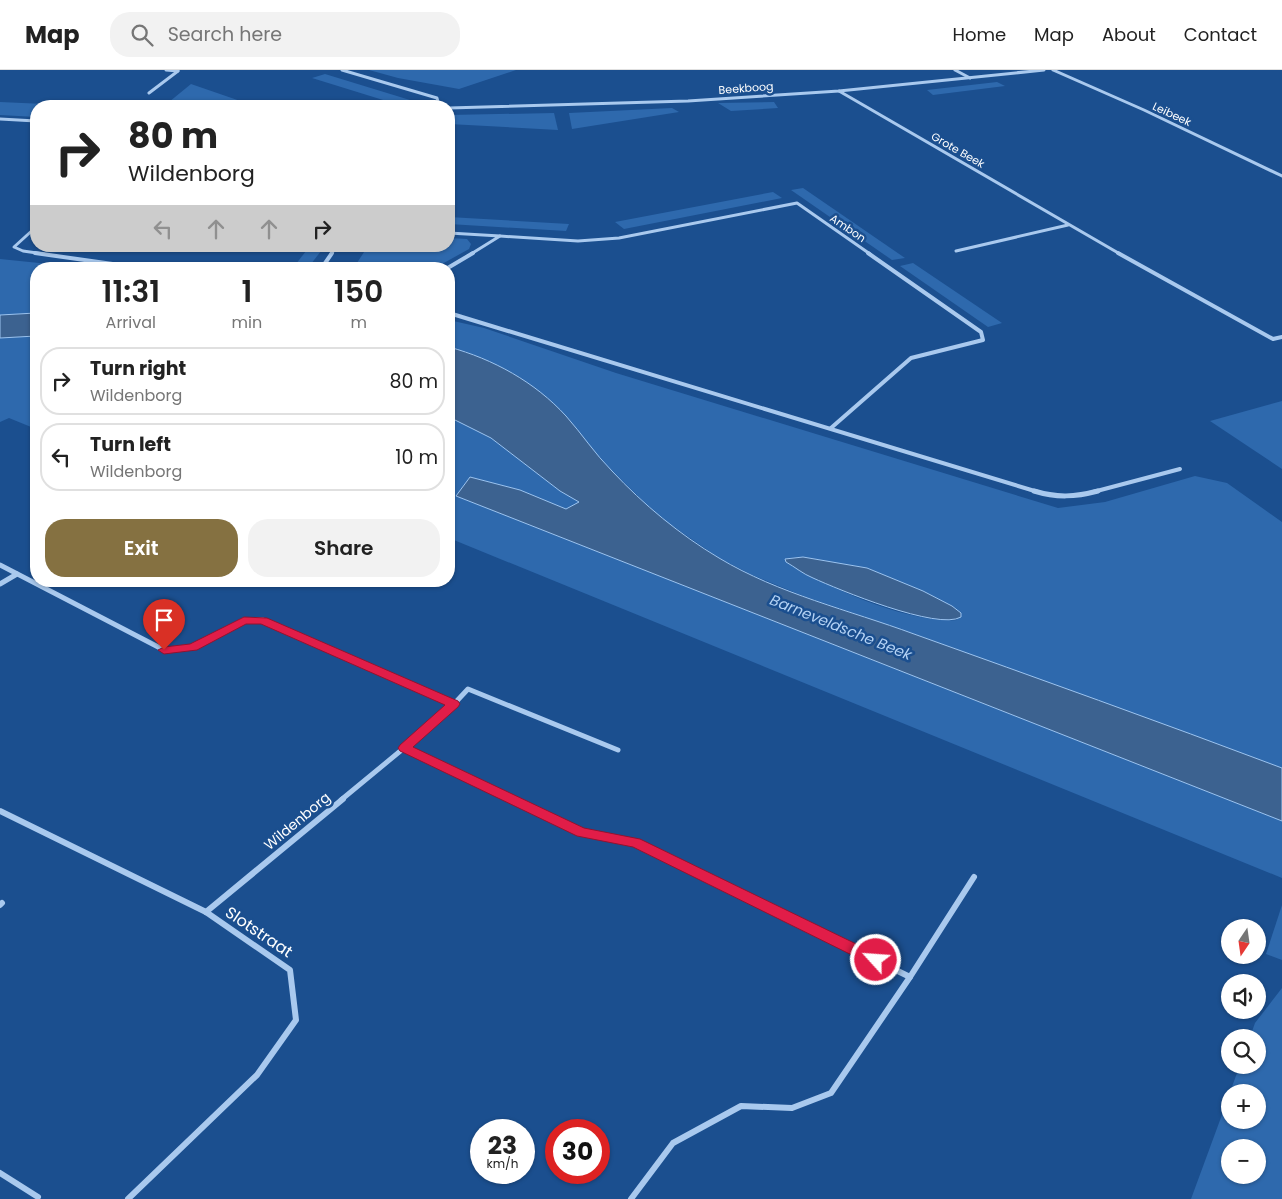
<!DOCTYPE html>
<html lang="en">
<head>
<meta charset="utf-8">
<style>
  :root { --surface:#fff; --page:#f2f2f2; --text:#222; --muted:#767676; --line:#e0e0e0; --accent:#857141 }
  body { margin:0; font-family:Poppins,sans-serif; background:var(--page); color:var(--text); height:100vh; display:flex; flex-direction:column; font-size:19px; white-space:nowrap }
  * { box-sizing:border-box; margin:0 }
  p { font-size:16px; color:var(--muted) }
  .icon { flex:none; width:28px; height:28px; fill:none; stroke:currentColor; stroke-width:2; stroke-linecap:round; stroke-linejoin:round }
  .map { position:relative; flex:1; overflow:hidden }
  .side { position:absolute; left:30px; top:192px; width:425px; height:325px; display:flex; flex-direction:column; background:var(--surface); border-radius:20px; box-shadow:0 1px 4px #0004 }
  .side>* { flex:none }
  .banner { position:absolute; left:30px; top:30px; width:425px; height:152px; border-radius:20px; box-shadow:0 1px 4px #0004; background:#fff; color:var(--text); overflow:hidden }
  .needle { width:32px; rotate:193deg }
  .tools { position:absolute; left:1221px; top:849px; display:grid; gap:10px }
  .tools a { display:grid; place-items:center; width:45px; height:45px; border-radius:50%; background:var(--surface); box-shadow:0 1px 4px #0004; font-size:25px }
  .speed { position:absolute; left:470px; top:1049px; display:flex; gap:10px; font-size:25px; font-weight:700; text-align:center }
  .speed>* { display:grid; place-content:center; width:65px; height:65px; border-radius:50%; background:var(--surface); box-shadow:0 1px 4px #0004; line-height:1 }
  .speed small { font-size:12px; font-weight:400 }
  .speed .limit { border:8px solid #d22; background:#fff; color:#111 }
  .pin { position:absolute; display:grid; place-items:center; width:42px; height:42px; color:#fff; margin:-51px -21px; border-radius:50% 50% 50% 0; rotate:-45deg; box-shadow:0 0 5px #0007 }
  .pin .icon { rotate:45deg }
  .me { position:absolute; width:55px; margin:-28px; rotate:296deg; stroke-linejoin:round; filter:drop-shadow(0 0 4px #0008) }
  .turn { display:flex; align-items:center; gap:18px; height:105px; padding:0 15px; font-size:22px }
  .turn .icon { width:65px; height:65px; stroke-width:2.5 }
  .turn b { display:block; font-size:35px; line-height:42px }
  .lanes { display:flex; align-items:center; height:48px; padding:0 15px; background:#0003; justify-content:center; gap:25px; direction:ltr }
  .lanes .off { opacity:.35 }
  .eta { display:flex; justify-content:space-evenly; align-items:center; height:85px; text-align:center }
  .eta b { font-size:30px; font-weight:600; line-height:35px }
  .cta { display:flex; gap:10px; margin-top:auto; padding:10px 15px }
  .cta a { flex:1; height:58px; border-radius:20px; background:var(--accent); color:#fff; font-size:20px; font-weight:600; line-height:58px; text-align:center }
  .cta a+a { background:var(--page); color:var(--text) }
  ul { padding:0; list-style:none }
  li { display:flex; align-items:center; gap:15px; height:68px; margin:0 10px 8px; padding:0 5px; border:2px solid var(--line); border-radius:20px }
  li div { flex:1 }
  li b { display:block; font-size:19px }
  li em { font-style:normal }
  header { display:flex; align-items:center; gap:30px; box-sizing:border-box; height:70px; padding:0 25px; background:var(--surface); border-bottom:1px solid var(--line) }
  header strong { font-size:24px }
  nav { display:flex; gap:28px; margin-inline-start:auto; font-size:18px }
  .search { width:350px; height:45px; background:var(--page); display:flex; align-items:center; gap:12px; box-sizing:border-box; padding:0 18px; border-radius:20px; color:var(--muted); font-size:19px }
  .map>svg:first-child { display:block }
</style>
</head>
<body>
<header>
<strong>Map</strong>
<div class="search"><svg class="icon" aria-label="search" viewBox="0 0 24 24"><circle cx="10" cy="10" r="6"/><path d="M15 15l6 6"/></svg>Search here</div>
<nav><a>Home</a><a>Map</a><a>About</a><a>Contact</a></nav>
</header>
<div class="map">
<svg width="1282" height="1129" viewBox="0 0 1282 1129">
  <rect width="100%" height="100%" fill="#1b4f8f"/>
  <g fill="#2e69ad" fill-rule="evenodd">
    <polygon points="369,0 516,0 459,19 398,8"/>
    <polygon points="325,4 423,34 396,34 312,8"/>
    <polygon points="997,12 1005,16 933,25 927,20"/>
    <polygon points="191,14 249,34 169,32"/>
    <polygon points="0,32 89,36 36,36 36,47 0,45"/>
    <polygon points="774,32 778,38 731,41 718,33"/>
    <polygon points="672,38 679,42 572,59 569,43"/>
    <polygon points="554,43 558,60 449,54 449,45"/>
    <polygon points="803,118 905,188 892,190 791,120"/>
    <polygon points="773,122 782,128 624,159 615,152"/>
    <polygon points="449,147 569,154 566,161 449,154"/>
    <polygon points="449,168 467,169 471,174 469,179 433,199 353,199 368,176 449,176"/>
    <polygon points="310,176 325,176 307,199 292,199"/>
    <polygon points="0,189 98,199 36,199 36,243 0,245"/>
    <polygon points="913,193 1002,253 988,257 900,196"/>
    <path d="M 449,250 L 484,258 L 616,303 L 1058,438 L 1105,432 L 1195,406 L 1227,413 L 1282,452 L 1282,698 L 909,562 L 803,526 L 752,505 L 719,488 L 658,446 L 590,379 L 567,347 L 514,304 L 467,282 L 449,277 ZM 803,487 L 867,498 L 923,521 L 952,536 L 957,550 C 906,553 829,518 786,492 L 789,488 Z"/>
    <polygon points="36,266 36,359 9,348 0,352 0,268"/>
    <polygon points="1282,331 1282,399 1210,351"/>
    <polygon points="449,347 491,368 560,421 580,432 566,439 520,420 470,407 456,426 1282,751 1282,808 449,468"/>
    <polygon points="1282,835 1282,890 1266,884"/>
    <path d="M 1282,918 L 1282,1129 L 1191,1129 L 1230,1023 L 1230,1050 L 1258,1050 L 1258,1022 L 1230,1022 L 1240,995 L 1258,995 L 1258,968 L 1250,967 L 1255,953 ZM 1230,1078 L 1258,1078 L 1258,1105 L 1230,1105 Z"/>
  </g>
  <g fill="#3c6290" stroke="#9cc4f0">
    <polygon points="36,243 36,266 0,268 0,245"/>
    <path d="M 449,277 C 493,289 535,312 566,346 C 582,364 595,384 612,401 C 644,435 679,464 719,488 C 779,524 849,540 914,564 C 1037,608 1160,652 1282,698 L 1282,751 L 456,426 L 470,407 L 520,420 L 566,439 L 579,432 L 560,421 L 491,368 L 449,347 Z"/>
    <path d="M 803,487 L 867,498 L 923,521 L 952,536 L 961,543 L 961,547 C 938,561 837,519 813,508 C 803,504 795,497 786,492 L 785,489 Z"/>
  </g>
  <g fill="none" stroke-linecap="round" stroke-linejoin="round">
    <g stroke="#a9c9ee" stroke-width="3">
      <polyline points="166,0 178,1"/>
      <polyline points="342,0 437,28 439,36"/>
      <polyline points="955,0 970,8"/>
      <polyline points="1053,0 1144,40 1282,106"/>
      <polyline points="839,21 1120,184"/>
      <polyline points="149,23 178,1"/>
      <polyline points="449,38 688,31 839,21 1044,0"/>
      <polyline points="0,49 36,51"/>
      <polyline points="36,157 14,177 23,181 44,184"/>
      <polyline points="449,163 500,166 471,184"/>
      <polyline points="500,166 578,171 619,168 797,133 870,184"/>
      <polyline points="956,181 1068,155"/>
      <polyline points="331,184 337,176"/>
    </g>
    <g stroke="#a9c9ee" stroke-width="4">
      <polyline points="35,183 148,199"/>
      <polyline points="1118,183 1273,269 1282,267"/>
      <polyline points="321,199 332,183"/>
      <polyline points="446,199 473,183"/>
      <polyline points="449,243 1038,422"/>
      <polyline points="831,358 911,288 983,270 981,262 868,183"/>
      <polyline points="1093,422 1180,399"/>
    </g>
    <g stroke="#a9c9ee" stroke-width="5">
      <path d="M 1034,421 C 1057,428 1075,427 1098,421"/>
      <polyline points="0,495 164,580 193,577 244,550 263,550 454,634 404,678 512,730"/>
      <polyline points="0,514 17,504"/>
      <polyline points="454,634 468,619 618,680"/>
      <polyline points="341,730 404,678"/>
    </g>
    <g stroke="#a9c9ee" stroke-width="6">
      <polyline points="510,729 581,763 636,773 910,907 831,1023 792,1038 741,1036 673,1073 631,1129"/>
      <polyline points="0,741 206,842 290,900 296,950 257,1005 128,1129"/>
      <polyline points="0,835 2,833"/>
      <polyline points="206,842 343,729"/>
      <polyline points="910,907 974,807"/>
      <polyline points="0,1103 38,1127"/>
    </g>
  </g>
  <polygon fill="#e11d48" stroke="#92132f" points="244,547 267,548 458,631 460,634 458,637 413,677 584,758 640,769 881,886 883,890 881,894 876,896 870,894 633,777 577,766 400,681 398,678 400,675 445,635 261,554 246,554 197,580 164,584 158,580 164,577 190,574"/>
  <g text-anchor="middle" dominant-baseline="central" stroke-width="5" stroke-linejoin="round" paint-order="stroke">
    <g font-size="11" fill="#fff" stroke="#1b4f8f">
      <text transform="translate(746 18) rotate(-4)">Beekboog</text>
      <text transform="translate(1172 44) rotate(25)">Leibeek</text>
      <text transform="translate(958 80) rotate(30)">Grote Beek</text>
      <text transform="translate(848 158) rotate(34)">Ambon</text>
    </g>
    <g font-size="14" fill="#fff" stroke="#1b4f8f">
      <text transform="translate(297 751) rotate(-40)">Wildenborg</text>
    </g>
    <g font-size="15" font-style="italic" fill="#b5d3f5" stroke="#1b4f8f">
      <text transform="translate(841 557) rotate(22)">Barneveldsche Beek</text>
    </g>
    <g font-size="16" fill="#fff" stroke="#1b4f8f">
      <text transform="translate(259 862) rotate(34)">Slotstraat</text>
    </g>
  </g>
</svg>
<div class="tools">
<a><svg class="needle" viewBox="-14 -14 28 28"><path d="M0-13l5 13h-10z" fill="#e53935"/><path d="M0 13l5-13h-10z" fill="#767676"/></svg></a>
<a><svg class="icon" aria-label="sound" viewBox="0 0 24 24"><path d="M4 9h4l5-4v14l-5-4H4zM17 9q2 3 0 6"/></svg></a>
<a><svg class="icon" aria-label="search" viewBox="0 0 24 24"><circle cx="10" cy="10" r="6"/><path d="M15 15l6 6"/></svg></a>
<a>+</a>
<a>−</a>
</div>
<div class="speed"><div>23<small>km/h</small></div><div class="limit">30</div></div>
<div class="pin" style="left:164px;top:580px;background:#d93025"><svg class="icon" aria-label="arrive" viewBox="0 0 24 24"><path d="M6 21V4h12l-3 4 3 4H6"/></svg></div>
<svg class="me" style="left:876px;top:890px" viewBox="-20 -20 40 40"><circle r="17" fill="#e11d48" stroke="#fff" stroke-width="3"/><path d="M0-11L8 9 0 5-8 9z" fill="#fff"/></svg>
<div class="banner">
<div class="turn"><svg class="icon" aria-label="right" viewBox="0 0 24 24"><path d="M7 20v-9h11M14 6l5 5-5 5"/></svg><div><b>80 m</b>Wildenborg</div></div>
<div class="lanes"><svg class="icon off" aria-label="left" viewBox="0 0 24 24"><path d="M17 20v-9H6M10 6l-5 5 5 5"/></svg><svg class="icon off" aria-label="ahead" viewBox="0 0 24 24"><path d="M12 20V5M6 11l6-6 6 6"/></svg><svg class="icon off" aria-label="ahead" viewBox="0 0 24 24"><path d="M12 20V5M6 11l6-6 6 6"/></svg><svg class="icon" aria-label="right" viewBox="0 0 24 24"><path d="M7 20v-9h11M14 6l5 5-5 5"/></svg></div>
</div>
<section class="side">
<div class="eta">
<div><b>11:31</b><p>Arrival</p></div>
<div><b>1</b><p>min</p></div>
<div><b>150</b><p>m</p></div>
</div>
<ul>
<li><svg class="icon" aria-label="right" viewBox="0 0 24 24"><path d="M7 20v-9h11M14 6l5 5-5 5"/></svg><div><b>Turn right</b><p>Wildenborg</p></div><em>80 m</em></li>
<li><svg class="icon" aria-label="left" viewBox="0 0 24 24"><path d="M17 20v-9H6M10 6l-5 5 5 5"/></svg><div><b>Turn left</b><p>Wildenborg</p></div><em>10 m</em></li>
</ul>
<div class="cta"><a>Exit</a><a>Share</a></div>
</section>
</div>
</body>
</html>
